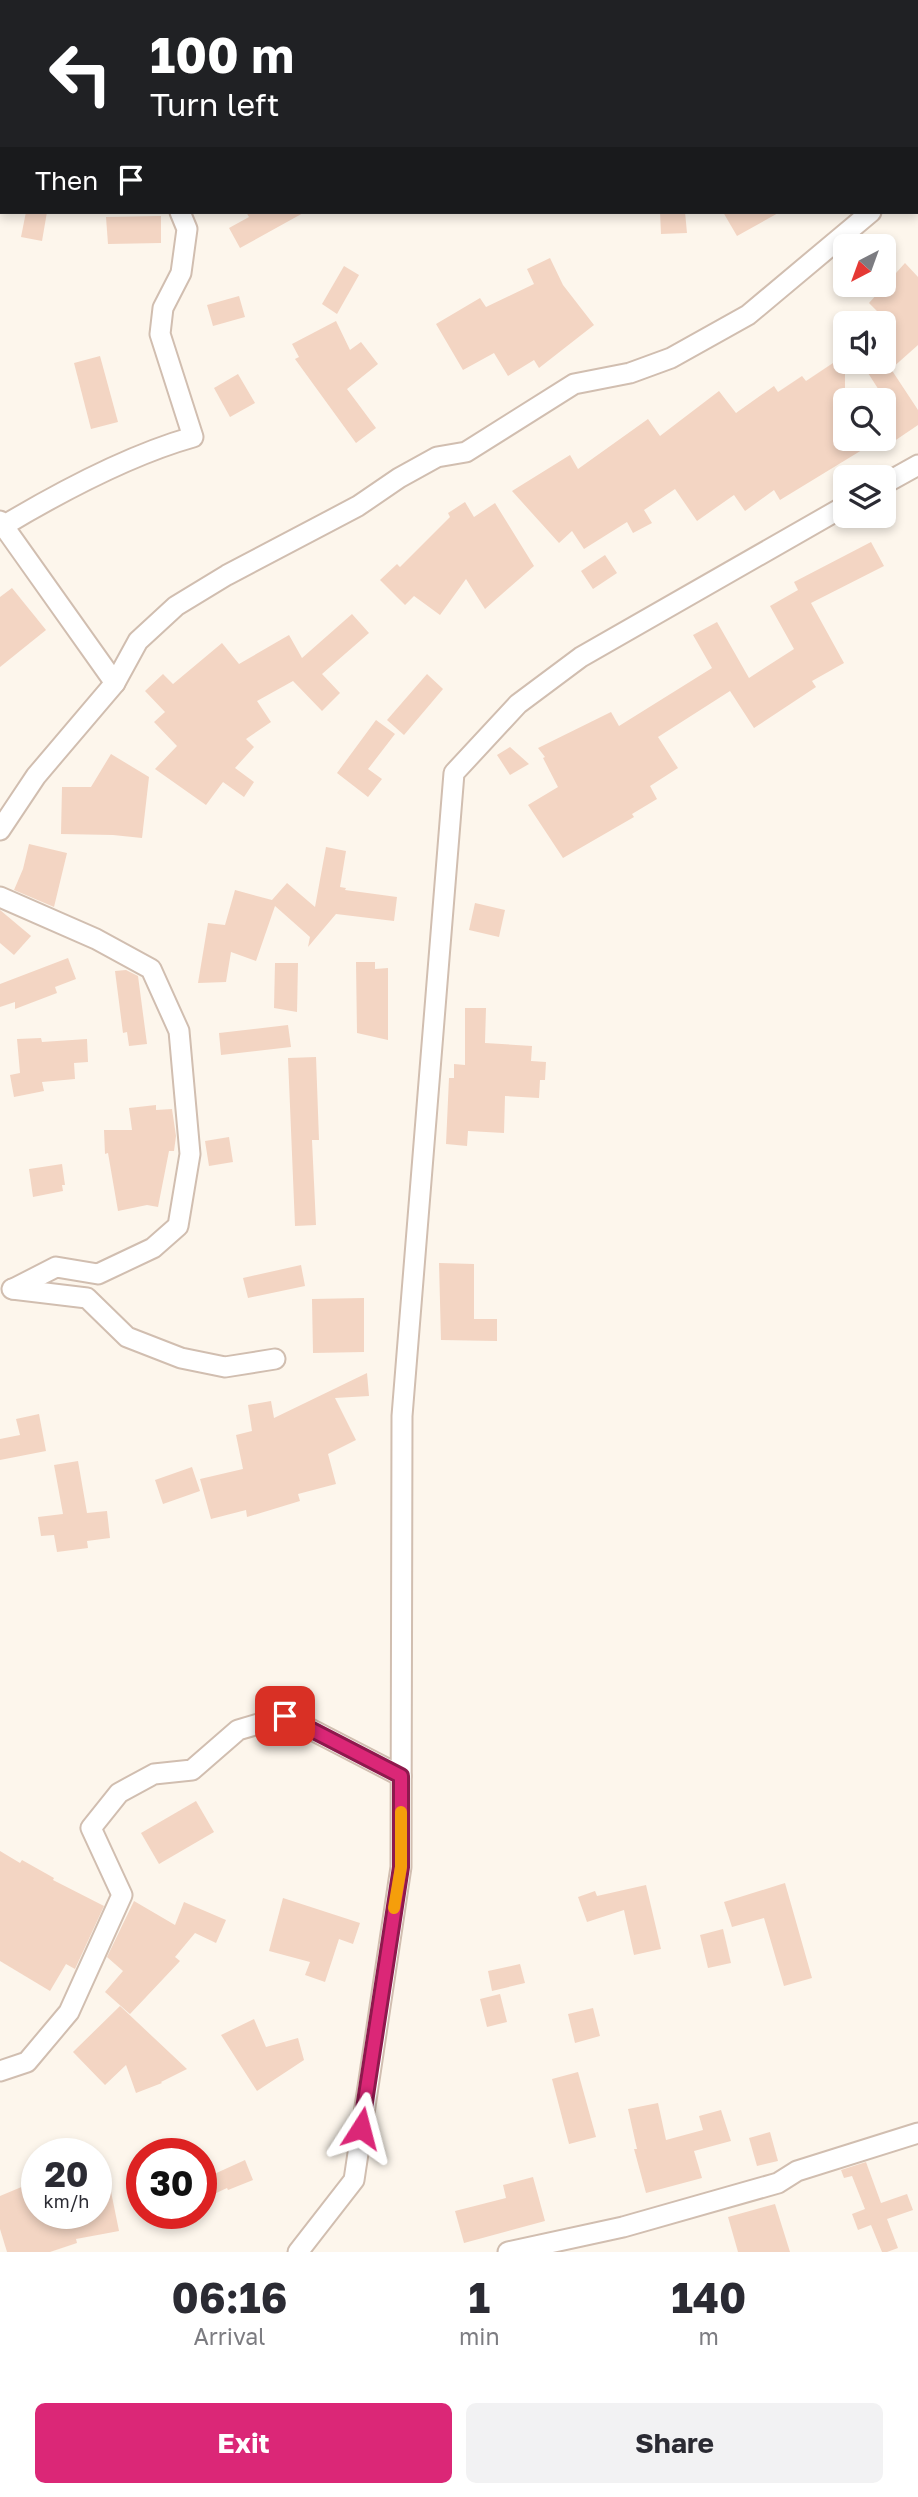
<!DOCTYPE html>
<html lang="en">
<head>
<meta charset="utf-8">
<style>
  :root { --surface:#fff; --page:#f2f2f3; --text:#2b2b33; --muted:#7c7c81; --accent:#db2777 }
  body { margin:0; font-family:"Golos Text",sans-serif; background:var(--page); color:var(--text); height:100vh; display:flex; flex-direction:column; font-size:26px; white-space:nowrap }
  * { box-sizing:border-box; margin:0 }
  p { font-size:23px; color:var(--muted) }
  .icon { flex:none; width:38px; height:38px; fill:none; stroke:currentColor; stroke-width:2; stroke-linecap:round; stroke-linejoin:round }
  .map { position:relative; height:2252px; overflow:hidden }
  .panel { display:flex; flex-direction:column; background:var(--surface); flex:1 }
  .panel>* { flex:none }
  .hud { position:absolute; left:0px; top:0px; width:919px; height:214px; box-shadow:0 4px 10px #0003; background:#202124; color:#fff; overflow:hidden }
  .needle { width:46px; rotate:221deg }
  .buttons { position:absolute; left:833px; top:234px; display:grid; gap:14px }
  .buttons a { display:grid; place-items:center; width:63px; height:63px; border-radius:10px; background:var(--surface); box-shadow:0 4px 10px #0003; font-size:35px }
  .speed { position:absolute; left:21px; top:2138px; display:flex; gap:14px; font-size:35px; font-weight:700; text-align:center }
  .speed>* { display:grid; place-content:center; width:91px; height:91px; border-radius:50%; background:var(--surface); box-shadow:0 4px 10px #0003; line-height:1 }
  .speed small { font-size:18px; font-weight:400 }
  .speed .limit { border:10px solid #d22; background:#fff; color:#111 }
  .pin { position:absolute; display:grid; place-items:center; width:60px; height:60px; color:#fff; margin:-30px; border-radius:14px; box-shadow:0 4px 10px #0006 }
  .me { position:absolute; width:77px; margin:-38px; rotate:9deg; stroke-linejoin:round; filter:drop-shadow(0 0 5px #0008) }
  .turn { display:flex; align-items:center; gap:24px; height:147px; padding:0 35px; font-size:32px }
  .turn .icon { width:91px; height:91px; stroke-width:2.5 }
  .turn b { display:block; font-size:49px; line-height:60px }
  .then { display:flex; align-items:center; height:66px; padding:0 35px; background:#0003; gap:14px; font-size:26px }
  .eta { display:flex; justify-content:space-evenly; align-items:center; height:119px; text-align:center }
  .eta b { font-size:42px; font-weight:700; line-height:49px }
  .primary-button { display:flex; gap:14px; margin-top:auto; padding:14px 35px }
  .primary-button a { flex:1; height:80px; border-radius:10px; background:var(--accent); color:#fff; font-size:28px; font-weight:700; line-height:80px; text-align:center }
  .primary-button a+a { background:var(--page); color:var(--text) }
  .map>svg:first-child { display:block }
</style>
</head>
<body>
<div class="map">
<svg width="918" height="2252" viewBox="0 0 918 2252">
  <rect width="100%" height="100%" fill="#fdf6ec"/>
  <g fill="#f3d5c3">
    <polygon points="26,212 47,212 42,241 21,237"/>
    <polygon points="246,212 305,212 240,248 229,228 249,217"/>
    <polygon points="660,212 685,212 687,233 661,234"/>
    <polygon points="723,212 780,212 737,236"/>
    <polygon points="161,216 161,243 108,244 106,217"/>
    <polygon points="550,258 563,285 594,325 539,368 534,360 508,376 494,353 463,370 436,324 480,298 486,307 534,284 527,269"/>
    <polygon points="905,263 918,277 918,345 891,369 918,410 918,425 884,448 884,414 891,409 861,362 884,362 884,318 869,303"/>
    <polygon points="344,266 359,275 337,314 322,304"/>
    <polygon points="239,296 245,317 213,326 207,305"/>
    <polygon points="336,321 350,350 361,342 378,364 347,389 376,428 356,443 295,359 299,357 292,344"/>
    <polygon points="845,355 845,439 880,439 780,500 774,490 745,511 734,495 697,521 675,489 644,510 652,523 633,533 627,522 584,549 572,531 559,543 512,491 570,455 578,469 648,419 660,436 719,391 736,413 774,386 778,392 802,376 806,381"/>
    <polygon points="100,356 118,422 91,429 74,363"/>
    <polygon points="238,374 255,403 230,417 214,388"/>
    <polygon points="465,502 474,517 495,503 534,566 485,609 466,579 440,615 414,596 405,605 380,580 397,564 400,567 450,517 448,513"/>
    <polygon points="871,542 884,566 811,603 844,663 812,681 816,687 754,728 730,691 658,737 678,768 650,786 657,799 632,814 634,817 563,858 528,805 558,787 543,758 545,757 538,748 611,712 619,726 712,668 693,635 717,622 749,678 794,649 770,606 798,590 794,582"/>
    <polygon points="605,555 617,573 593,589 581,571"/>
    <polygon points="12,588 46,630 0,667 0,597"/>
    <polygon points="352,614 369,633 322,674 340,693 322,711 293,681 257,701 271,722 246,739 254,747 235,768 254,782 244,797 223,782 206,805 155,769 177,746 154,722 165,712 145,691 163,674 173,684 222,643 239,664 289,635 302,658"/>
    <polygon points="427,674 443,689 404,735 387,720"/>
    <polygon points="376,720 395,734 368,769 382,779 368,797 337,773"/>
    <polygon points="510,747 529,764 510,775 497,755"/>
    <polygon points="111,754 149,777 142,838 113,835 61,834 62,787 91,787"/>
    <polygon points="29,844 67,853 54,907 14,890 23,869"/>
    <polygon points="326,847 346,851 340,887 346,888 345,890 397,897 394,921 336,914 308,947 310,937 275,906 256,961 231,952 226,982 198,983 208,923 225,925 235,890 272,900 287,883 315,907"/>
    <polygon points="475,903 505,910 499,937 469,930"/>
    <polygon points="0,910 31,936 14,955 0,943"/>
    <polygon points="68,958 76,979 55,987 57,993 15,1009 15,1002 0,1007 0,984"/>
    <polygon points="356,962 375,962 375,969 388,968 388,1040 357,1033"/>
    <polygon points="275,963 298,963 297,1012 274,1008"/>
    <polygon points="126,970 138,976 147,1044 129,1046 127,1032 123,1033 115,971"/>
    <polygon points="465,1008 486,1008 485,1043 532,1046 531,1061 546,1062 545,1080 540,1080 539,1098 505,1096 504,1133 468,1131 467,1146 446,1144 449,1078 454,1078 454,1064 465,1065"/>
    <polygon points="288,1025 291,1047 221,1055 219,1033"/>
    <polygon points="41,1038 42,1042 87,1039 88,1062 74,1063 75,1079 42,1082 44,1091 14,1097 10,1075 20,1073 17,1039"/>
    <polygon points="316,1057 319,1140 312,1140 316,1225 295,1226 288,1058"/>
    <polygon points="156,1105 156,1110 172,1109 176,1136 174,1151 169,1151 158,1207 147,1205 118,1211 108,1153 105,1154 104,1130 132,1130 129,1108"/>
    <polygon points="229,1137 233,1162 209,1166 205,1141"/>
    <polygon points="62,1164 65,1185 62,1185 63,1191 33,1197 29,1169"/>
    <polygon points="439,1263 474,1264 474,1319 497,1319 497,1341 441,1340"/>
    <polygon points="301,1265 305,1286 248,1298 243,1278"/>
    <polygon points="364,1298 364,1352 313,1353 312,1299"/>
    <polygon points="367,1373 369,1396 335,1398 356,1440 328,1454 336,1484 298,1494 300,1501 247,1517 246,1510 211,1519 200,1479 243,1469 236,1435 252,1431 248,1405 271,1401 274,1418"/>
    <polygon points="39,1414 46,1451 0,1460 0,1439 20,1435 16,1419"/>
    <polygon points="78,1461 87,1513 107,1511 110,1538 87,1541 88,1548 57,1552 54,1535 41,1536 38,1517 63,1514 54,1465"/>
    <polygon points="192,1467 200,1491 163,1504 155,1480"/>
    <polygon points="196,1801 214,1832 159,1864 141,1833"/>
    <polygon points="0,1851 20,1863 22,1860 54,1878 53,1880 104,1906 75,1969 66,1964 50,1991 0,1961"/>
    <polygon points="785,1883 812,1978 784,1986 764,1918 732,1927 724,1902"/>
    <polygon points="646,1885 661,1949 634,1955 624,1910 587,1922 578,1897 595,1891 597,1896"/>
    <polygon points="283,1898 360,1923 353,1944 339,1939 325,1982 305,1975 310,1962 269,1951"/>
    <polygon points="134,1901 175,1925 184,1902 226,1920 216,1943 195,1933 175,1957 180,1961 130,2014 105,1992 123,1971 107,1957"/>
    <polygon points="723,1929 731,1963 708,1968 700,1935"/>
    <polygon points="520,1964 525,1983 492,1991 488,1971"/>
    <polygon points="500,1994 507,2022 487,2027 480,1999"/>
    <polygon points="120,2006 187,2069 161,2082 162,2083 136,2093 126,2065 105,2085 73,2052"/>
    <polygon points="593,2008 600,2036 575,2043 568,2014"/>
    <polygon points="254,2019 266,2047 298,2038 304,2060 257,2091 221,2035"/>
    <polygon points="578,2072 596,2137 569,2144 552,2079"/>
    <polygon points="658,2103 666,2140 703,2130 699,2116 721,2110 731,2141 694,2151 702,2178 646,2193 634,2149 637,2149 628,2109"/>
    <polygon points="770,2132 778,2161 757,2166 749,2138"/>
    <polygon points="245,2160 253,2180 228,2190 227,2188 201,2200 201,2180"/>
    <polygon points="105,2162 119,2231 76,2239 77,2243 50,2252 7,2252 0,2229 0,2196 31,2183 37,2198 37,2214 96,2214 96,2163"/>
    <polygon points="866,2162 881,2203 907,2194 913,2210 887,2219 898,2248 887,2252 882,2252 871,2225 858,2230 852,2214 865,2209 852,2176 844,2178 841,2170"/>
    <polygon points="533,2177 545,2221 464,2243 455,2211 506,2198 503,2185"/>
    <polygon points="775,2204 790,2252 738,2252 728,2217"/>
  </g>
  <g fill="none" stroke-linecap="round" stroke-linejoin="round">
    <g stroke="#d1beb0" stroke-width="23">
      <g id="minor">
        <polyline points="917,44 918,44"/>
        <polyline points="0,83 2,83"/>
        <polyline points="917,175 918,175"/>
        <polyline points="884,484 918,465"/>
        <polyline points="0,521 115,683"/>
        <path d="M 3,526 C 60,492 129,455 193,437 L 160,334 L 163,308 L 181,273 L 187,229 L 180,212"/>
        <polyline points="0,830 36,776 115,683 138,641 176,606 227,575 358,506 399,478 437,457 466,452 574,384 630,373 671,358 748,315 871,212"/>
        <polyline points="0,897 96,939 151,969 179,1031 190,1154 178,1226 153,1248 98,1274 56,1267 13,1289"/>
        <polyline points="12,1289 87,1298 127,1337 181,1358 225,1367 275,1359"/>
        <polyline points="0,2071 27,2062 69,2012 122,1895 91,1828 119,1793 154,1774 192,1770 238,1730 285,1716 401,1776"/>
        <polyline points="298,2252 354,2180 401,1867 402,1416 454,773 518,704 581,657 845,506"/>
        <polyline points="508,2252 623,2227 778,2183 797,2171 918,2133"/>
      </g>
    </g>
    <use href="#minor" stroke="#fff" stroke-width="19"/>
  </g>
  <g fill="none" stroke-linecap="round" stroke-linejoin="round">
    <g stroke="#8e194d" stroke-width="18">
      <polyline id="route" points="285,1716 401,1776 401,1867 361,2128"/>
    </g>
    <use href="#route" stroke="#db2777" stroke-width="12"/>
    <polyline stroke="#f59e0b" stroke-width="12" points="394,1908 401,1867 401,1812"/>
  </g>
</svg>
<div class="buttons">
<a><svg class="needle" viewBox="-14 -14 28 28"><path d="M0-13l5 13h-10z" fill="#e53935"/><path d="M0 13l5-13h-10z" fill="#7c7c81"/></svg></a>
<a><svg class="icon" aria-label="sound" viewBox="0 0 24 24"><path d="M4 9h4l5-4v14l-5-4H4zM17 9q2 3 0 6"/></svg></a>
<a><svg class="icon" aria-label="search" viewBox="0 0 24 24"><circle cx="10" cy="10" r="6"/><path d="M15 15l6 6"/></svg></a>
<a><svg class="icon" aria-label="layers" viewBox="0 0 24 24"><path d="M12 4l9 5-9 5-9-5zM3 14l9 5 9-5"/></svg></a>
</div>
<div class="speed"><div>20<small>km/h</small></div><div class="limit">30</div></div>
<div class="pin" style="left:285px;top:1716px;background:#d93025"><svg class="icon" aria-label="arrive" viewBox="0 0 24 24"><path d="M6 21V4h12l-3 4 3 4H6"/></svg></div>
<svg class="me" style="left:361px;top:2128px" viewBox="-20 -20 40 40"><path d="M0-17L14 15 0 8-14 15z" fill="#db2777" stroke="#fff" stroke-width="4"/></svg>
<div class="hud">
<div class="turn"><svg class="icon" aria-label="left" viewBox="0 0 24 24"><path d="M17 20v-9H6M10 6l-5 5 5 5"/></svg><div><b>100 m</b>Turn left</div></div>
<div class="then">Then<svg class="icon" aria-label="arrive" viewBox="0 0 24 24"><path d="M6 21V4h12l-3 4 3 4H6"/></svg></div>
</div>
</div>
<section class="panel">
<div class="eta">
<div><b>06:16</b><p>Arrival</p></div>
<div><b>1</b><p>min</p></div>
<div><b>140</b><p>m</p></div>
</div>
<div class="primary-button"><a>Exit</a><a>Share</a></div>
</section>
</body>
</html>
